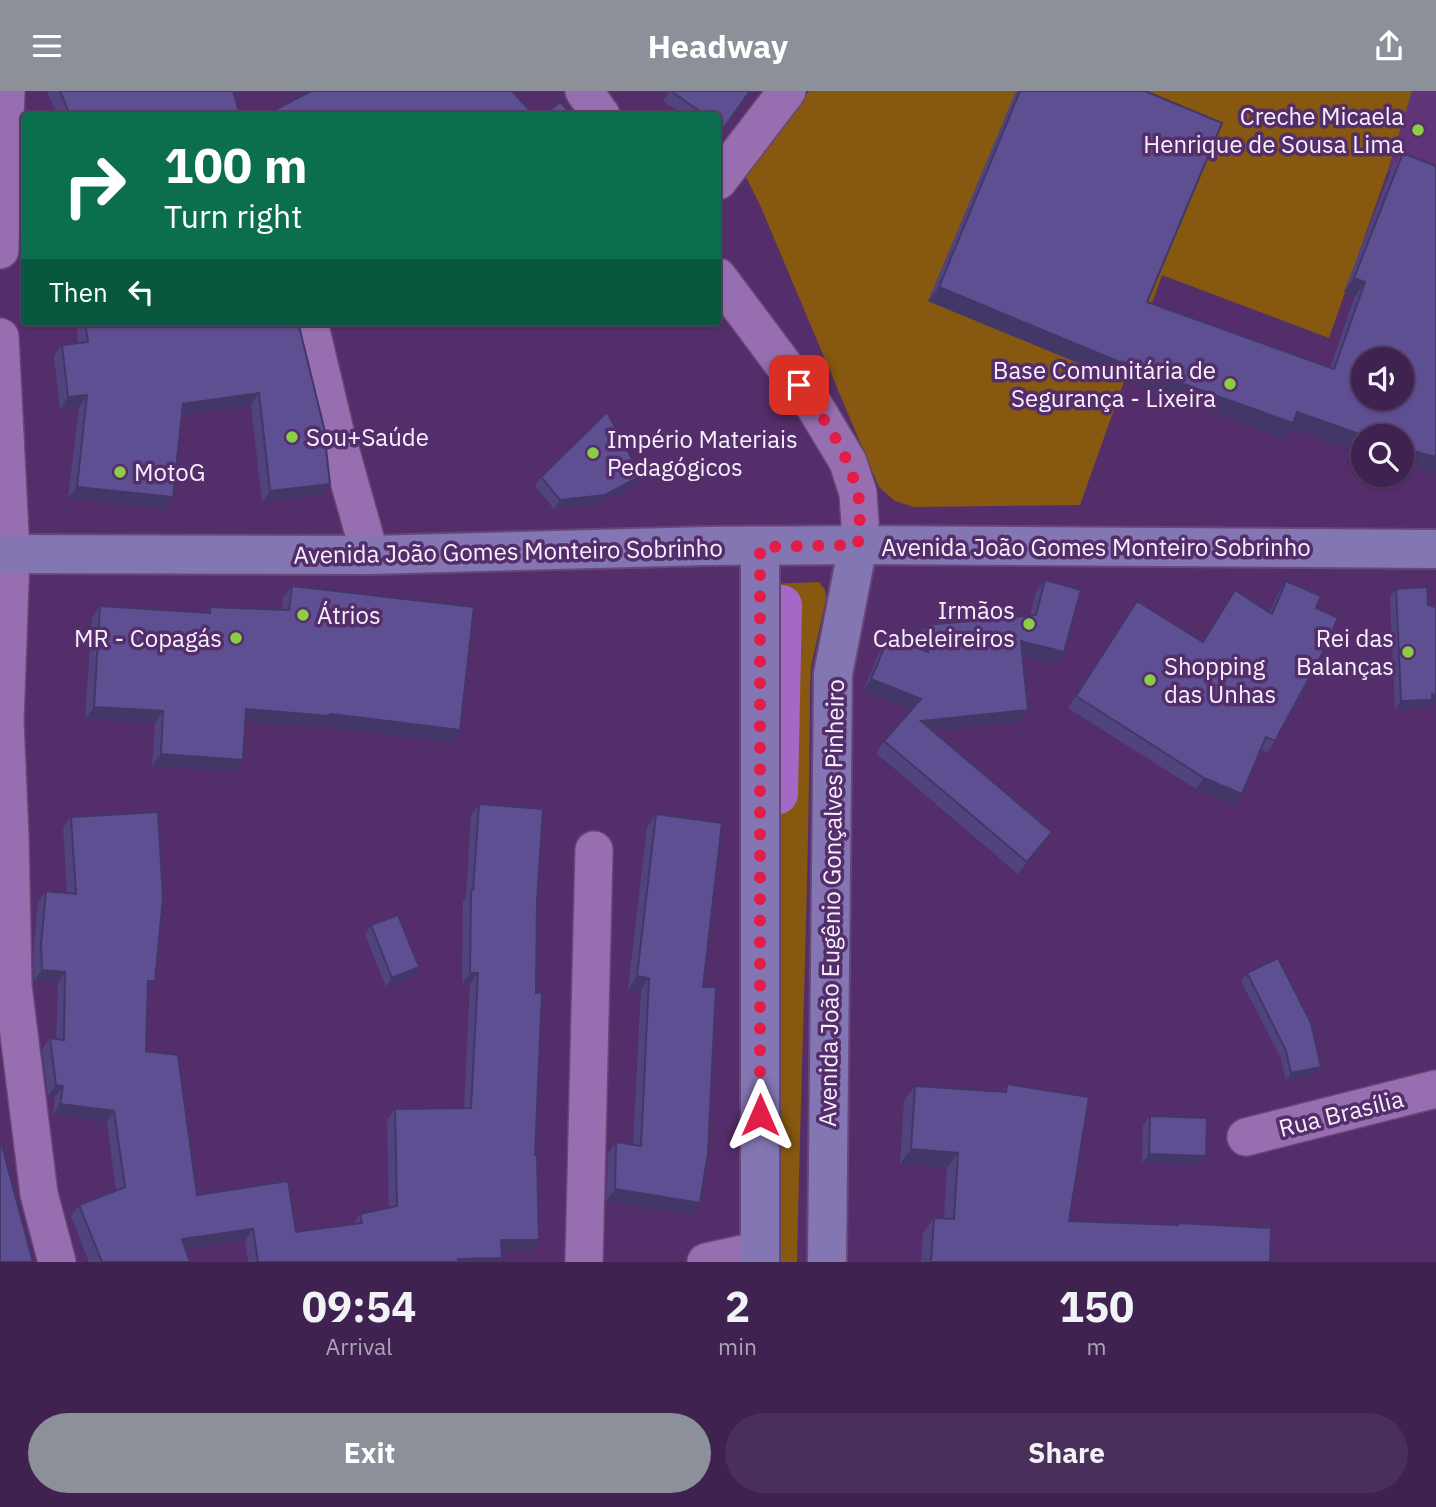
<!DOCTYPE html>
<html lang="en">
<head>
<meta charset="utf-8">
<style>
  :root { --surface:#3f2250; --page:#4a2f5a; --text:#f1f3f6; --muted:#ada4b7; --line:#583f67; --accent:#8c9099 }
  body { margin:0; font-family:"IBM Plex Sans",sans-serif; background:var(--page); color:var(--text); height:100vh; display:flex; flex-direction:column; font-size:26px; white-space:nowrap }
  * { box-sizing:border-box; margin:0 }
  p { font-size:23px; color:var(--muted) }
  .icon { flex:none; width:38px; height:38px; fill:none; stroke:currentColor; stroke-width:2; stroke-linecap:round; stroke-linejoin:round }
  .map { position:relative; height:1171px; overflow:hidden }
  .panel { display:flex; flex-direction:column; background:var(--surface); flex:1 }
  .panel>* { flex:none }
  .hud { position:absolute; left:21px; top:21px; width:700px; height:214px; border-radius:7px; box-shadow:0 2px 5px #0004,0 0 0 2px var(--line); background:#0b6e4f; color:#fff; overflow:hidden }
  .buttons { position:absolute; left:1351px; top:256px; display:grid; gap:14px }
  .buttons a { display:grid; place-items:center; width:63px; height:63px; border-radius:50%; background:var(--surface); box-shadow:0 2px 5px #0004,0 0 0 2px var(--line); font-size:35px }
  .pin { position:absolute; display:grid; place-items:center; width:60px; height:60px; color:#fff; margin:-30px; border-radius:14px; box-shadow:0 4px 10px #0006 }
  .me { position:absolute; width:77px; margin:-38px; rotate:0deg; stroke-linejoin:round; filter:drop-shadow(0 0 5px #0008) }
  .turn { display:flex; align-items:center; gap:24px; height:147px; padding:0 28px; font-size:32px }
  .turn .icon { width:91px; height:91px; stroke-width:2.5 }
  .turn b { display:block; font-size:49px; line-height:60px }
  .then { display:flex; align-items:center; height:66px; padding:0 28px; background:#0003; gap:14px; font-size:26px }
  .eta { display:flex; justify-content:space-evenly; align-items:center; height:119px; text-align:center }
  .eta b { font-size:42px; font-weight:800; line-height:49px }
  .action { display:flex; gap:14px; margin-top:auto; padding:14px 28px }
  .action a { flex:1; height:80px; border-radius:42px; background:var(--accent); color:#fff; font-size:28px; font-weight:800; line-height:80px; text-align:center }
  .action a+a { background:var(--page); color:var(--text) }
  header { display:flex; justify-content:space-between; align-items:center; height:91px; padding:0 28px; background:var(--accent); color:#fff; font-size:32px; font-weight:800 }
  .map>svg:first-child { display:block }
</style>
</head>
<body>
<header><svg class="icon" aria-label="menu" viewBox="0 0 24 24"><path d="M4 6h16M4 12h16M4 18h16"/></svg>Headway<svg class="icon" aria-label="share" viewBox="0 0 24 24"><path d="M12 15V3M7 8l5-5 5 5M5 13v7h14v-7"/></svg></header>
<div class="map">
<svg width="1436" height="1171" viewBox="0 0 1436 1171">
  <rect width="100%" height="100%" fill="#542e6a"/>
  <polygon fill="#603578" points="1412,0 1436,0 1436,93 1388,79"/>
  <g fill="#865810">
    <polygon points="809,0 1412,0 1388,79 1329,247 1162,184 1080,414 914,416 895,410 879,396 760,114 746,86"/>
    <path d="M 819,491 L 825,499 L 826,508 L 811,576 L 810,599 C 809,790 801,980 797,1171 L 764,1171 L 770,493 Z"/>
  </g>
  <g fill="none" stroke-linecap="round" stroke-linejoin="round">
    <polyline stroke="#a469c6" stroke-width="40" points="778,703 782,514"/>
    <g stroke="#674777" stroke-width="40">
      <g id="street">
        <polyline points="584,0 601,24"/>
        <polyline points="718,90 787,0"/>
        <polyline points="0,159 6,0"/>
        <polyline points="718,186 815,316 848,371 858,402 860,432 858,454"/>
        <polyline points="309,231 335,340 370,464"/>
        <polyline points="0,246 11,463 5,630 10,746 13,895 39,1103 57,1171"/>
        <polyline points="1246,1046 1436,998"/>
        <polyline points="584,1171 594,759"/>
        <polyline points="706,1171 760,1159"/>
      </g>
    </g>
    <g stroke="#674777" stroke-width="42">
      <g id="secondary">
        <polyline points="0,463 370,464 707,455 858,454 1436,458"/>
        <polyline points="760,1171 760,456"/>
        <polyline points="827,1171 833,583 858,454"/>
      </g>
    </g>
    <use href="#street" stroke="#976fb0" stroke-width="37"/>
    <use href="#secondary" stroke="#8376b3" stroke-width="38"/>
  </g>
  <g fill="#51447e">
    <polygon points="47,0 233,0 240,24 57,24"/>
    <polygon points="670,0 751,0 718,46 718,24 683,24 663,10"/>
    <polygon points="1016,0 1145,0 1147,211 1330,277 1355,205 1344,201 1392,76 1403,62 1436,75 1436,383 1402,374 1363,345 1363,362 1290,337 1283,347 1113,285 1112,286 928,210"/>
    <polygon points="76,231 298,231 327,361 322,404 262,411 251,314 182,324 165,418 68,407 79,316 60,318 54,265 62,254 78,252"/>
    <polygon points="641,385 635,394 599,413 554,418 535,395 541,386"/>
    <polygon points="1045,489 1056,573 1023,565 1019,631 933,640 1052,741 1044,753 1018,783 876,662 884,650 911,619 863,600 881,557 889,545 918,557 917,546 926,534 1030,525 1036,501"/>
    <polygon points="1286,490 1316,517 1275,650 1267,662 1261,658 1242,703 1234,714 1196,698 1068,617 1137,510 1202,551 1235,499 1270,521 1278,502"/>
    <polygon points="292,495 451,651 323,636 322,637 245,631 243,669 234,681 152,675 155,632 85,628 92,527 100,515 206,522 210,516 282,519 283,507"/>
    <polygon points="1396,498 1428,514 1436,516 1436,613 1430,612 1426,617 1395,618 1390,506"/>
    <polygon points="479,713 537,810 535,1064 539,1149 532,1160 502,1160 502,1167 499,1171 248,1171 245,1149 185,1158 190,1171 89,1171 71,1125 79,1114 116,1100 107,1031 53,1024 55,1006 48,1005 42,958 50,947 56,948 58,892 34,890 33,864 38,811 46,800 67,802 63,737 71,726 148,901 146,960 197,1104 296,1141 353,1133 360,1123 389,1117 387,1029 395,1018 464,1017 470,893 462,893 463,810 466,807 471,724"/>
    <polygon points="656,723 703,896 700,1112 692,1124 606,1110 608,1063 616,1051 633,1054 641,899 628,898 647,736"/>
    <polygon points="371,834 419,876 413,885 386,896 365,843"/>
    <polygon points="1247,882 1321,976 1316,983 1286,990 1281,967 1241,890"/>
    <polygon points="1007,993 1069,1130 1177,1134 1178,1132 1270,1170 1291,1171 921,1171 923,1142 934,1127 944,1127 947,1077 900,1073 904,1010 915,995 1002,1001"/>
    <polygon points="1150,1025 1206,1065 1200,1074 1142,1072 1143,1034"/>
  </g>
  <g fill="#423766">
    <polygon points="1354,187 1365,191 1355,205 1344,201"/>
    <polygon points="939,196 1122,271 1297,321 1363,345 1363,362 1290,337 1283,347 1113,285 1112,286 928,210"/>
    <polygon points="259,302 251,314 175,325 183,313"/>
    <polygon points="87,304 79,316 60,318 68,306"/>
    <polygon points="1402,357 1436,366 1436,383 1402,374"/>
    <polygon points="641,385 635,394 599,413 554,418 560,409"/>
    <polygon points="330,393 322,404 262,411 270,400"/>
    <polygon points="77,396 173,406 165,418 68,407"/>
    <polygon points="1021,550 1064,561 1056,573 1013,562"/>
    <polygon points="871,588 921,608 912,620 863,600"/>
    <polygon points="1432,603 1436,604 1436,613 1430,612 1426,617 1395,618 1401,610"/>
    <polygon points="94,616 163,620 155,632 85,628"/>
    <polygon points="246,618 330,623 460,639 451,651 323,636 322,637 237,630"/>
    <polygon points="1028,619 1019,631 913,642 921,630"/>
    <polygon points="161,663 243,669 234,681 152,675"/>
    <polygon points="1204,687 1242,703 1234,714 1196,698"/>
    <polygon points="1052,741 1044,753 1018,783 1027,771"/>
    <polygon points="419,876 413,885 386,896 392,887"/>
    <polygon points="42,879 65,881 58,892 34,890"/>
    <polygon points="470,882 478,882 470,893 462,893"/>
    <polygon points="637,885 649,887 641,899 628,898"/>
    <polygon points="148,890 155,890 148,901"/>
    <polygon points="1321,976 1316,983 1286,990 1291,982"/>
    <polygon points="56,994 63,995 55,1006 48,1005"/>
    <polygon points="60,1013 114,1020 107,1031 53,1024"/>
    <polygon points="911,1058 958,1062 947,1077 900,1073"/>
    <polygon points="1149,1063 1206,1065 1200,1074 1142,1072"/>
    <polygon points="615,1098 700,1112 692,1124 606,1110"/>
    <polygon points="253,1138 245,1149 174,1160 182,1148"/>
    <polygon points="501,1149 539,1149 532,1160 494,1161"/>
    <polygon points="502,1167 499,1171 456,1171 458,1168"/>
  </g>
  <g fill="#5e4f92" stroke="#423766" stroke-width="2" fill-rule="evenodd">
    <polygon points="60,0 233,0 240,24 70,24"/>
    <polygon points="311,0 512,0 534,24 265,24"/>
    <polygon points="671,0 750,0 723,38 718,33 718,24 705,24"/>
    <path d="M 1020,0 L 1145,0 L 1222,32 L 1147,211 L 1334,278 L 1365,191 L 1354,187 L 1403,62 L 1436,75 L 1436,366 L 1402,357 L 1402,345 L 1365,345 L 1297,321 L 1293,332 L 1122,271 L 1122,272 L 939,196 ZM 1363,268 L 1402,268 L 1402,306 L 1363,306 Z"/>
    <polygon points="560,11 572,24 544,24"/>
    <polygon points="85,231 298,231 329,357 326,357 330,393 270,400 259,302 183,313 173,406 77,396 87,304 68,306 62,254 88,251"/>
    <polygon points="607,321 641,385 605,404 560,409 541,386"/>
    <polygon points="1045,489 1081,499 1064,561 1021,550 1028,619 921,630 1052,741 1027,771 884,650 921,608 871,588 889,545 928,561 926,534 1036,524"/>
    <polygon points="1286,490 1321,505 1316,517 1338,527 1321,565 1275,650 1266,646 1242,703 1204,687 1076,605 1137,510 1203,551 1235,499 1272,523"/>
    <polygon points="292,495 474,516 460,639 330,623 330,625 246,618 243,669 161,663 163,620 94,616 100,515 210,522 210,516 289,519"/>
    <polygon points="1427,496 1428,514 1436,516 1436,604 1432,603 1432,609 1401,610 1396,498"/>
    <polygon points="479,713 543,718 537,810 536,902 542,902 535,1064 537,1064 539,1149 501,1149 502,1167 458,1168 458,1171 258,1171 253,1138 182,1148 190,1171 102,1171 79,1114 125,1096 114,1020 60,1013 63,995 56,994 50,947 64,949 65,881 42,879 41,853 46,800 76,803 71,726 158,721 163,807 155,890 148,890 146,960 178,964 197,1104 288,1090 296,1141 362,1132 360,1123 397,1115 395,1018 471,1017 478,882 470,882 471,799 473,799"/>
    <polygon points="656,723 722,732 703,896 716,896 708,1062 700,1112 615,1098 616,1051 641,1055 649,887 637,885"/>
    <polygon points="398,824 419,876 392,887 371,834"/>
    <polygon points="1278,867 1311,932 1321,976 1291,982 1286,960 1247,882"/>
    <polygon points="1007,993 1089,1006 1069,1130 1178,1134 1178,1132 1271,1137 1270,1170 1291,1171 931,1171 934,1127 954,1128 958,1062 911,1058 915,995 1006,1001"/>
    <polygon points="1150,1025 1207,1027 1206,1065 1149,1063"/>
    <polygon points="0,1055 2,1055 33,1171 0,1171"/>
  </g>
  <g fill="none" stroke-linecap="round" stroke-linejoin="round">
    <path stroke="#e11d48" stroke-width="12" stroke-dasharray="0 21.6" d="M 760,1024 L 760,456 L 858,454 C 859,437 862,417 857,400 C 848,361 823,325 799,294"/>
  </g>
  <g fill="#8bce46" stroke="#542e6a" stroke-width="2.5">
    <circle cx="1418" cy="39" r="7"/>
    <circle cx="1230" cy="293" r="7"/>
    <circle cx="292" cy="346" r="7"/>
    <circle cx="593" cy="362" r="7"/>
    <circle cx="120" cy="381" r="7"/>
    <circle cx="303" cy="524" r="7"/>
    <circle cx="1029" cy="533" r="7"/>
    <circle cx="236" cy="547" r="7"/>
    <circle cx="1408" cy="561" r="7"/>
    <circle cx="1150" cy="589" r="7"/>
  </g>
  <g text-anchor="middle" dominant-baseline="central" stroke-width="7" stroke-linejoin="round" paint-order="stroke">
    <g font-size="24" fill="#f8effd" stroke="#542e6a" text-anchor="end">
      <text x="1404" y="25">Creche Micaela<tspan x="1404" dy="28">Henrique de Sousa Lima</tspan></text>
      <text x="1216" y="279">Base Comunitária de<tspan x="1216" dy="28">Segurança - Lixeira</tspan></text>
      <text x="306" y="346" text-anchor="start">Sou+Saúde</text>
      <text x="607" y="348" text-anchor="start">Império Materiais<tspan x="607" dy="28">Pedagógicos</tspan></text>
      <text x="134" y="381" text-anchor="start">MotoG</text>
      <text x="1015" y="519">Irmãos<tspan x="1015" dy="28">Cabeleireiros</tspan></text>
      <text x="317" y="524" text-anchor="start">Átrios</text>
      <text x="222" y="547">MR - Copagás</text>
      <text x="1394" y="547">Rei das<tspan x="1394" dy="28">Balanças</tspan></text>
      <text x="1164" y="575" text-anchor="start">Shopping<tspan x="1164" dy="28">das Unhas</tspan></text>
    </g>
    <g font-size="24" fill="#f8effd" stroke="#542e6a">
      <text x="1096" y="456">Avenida João Gomes Monteiro Sobrinho</text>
      <text transform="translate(508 460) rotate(-1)">Avenida João Gomes Monteiro Sobrinho</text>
      <text transform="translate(831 812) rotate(-89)">Avenida João Eugênio Gonçalves Pinheiro</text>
      <text transform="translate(1341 1022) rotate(-14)">Rua Brasília</text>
    </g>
  </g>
</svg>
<div class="buttons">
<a><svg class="icon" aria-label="sound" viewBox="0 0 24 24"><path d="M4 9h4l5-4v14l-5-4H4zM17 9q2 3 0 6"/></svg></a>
<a><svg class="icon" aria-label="search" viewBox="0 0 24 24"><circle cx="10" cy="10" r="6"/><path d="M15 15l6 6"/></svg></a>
</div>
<div class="pin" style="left:799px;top:294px;background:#d93025"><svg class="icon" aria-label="arrive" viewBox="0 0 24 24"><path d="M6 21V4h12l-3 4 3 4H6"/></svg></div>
<svg class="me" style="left:760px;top:1024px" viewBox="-20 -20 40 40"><path d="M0-17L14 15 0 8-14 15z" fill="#e11d48" stroke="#fff" stroke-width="4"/></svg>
<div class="hud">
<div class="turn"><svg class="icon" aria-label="right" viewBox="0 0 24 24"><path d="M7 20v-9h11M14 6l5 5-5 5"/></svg><div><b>100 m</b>Turn right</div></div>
<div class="then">Then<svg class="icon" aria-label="left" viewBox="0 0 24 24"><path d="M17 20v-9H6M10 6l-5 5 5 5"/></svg></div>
</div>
</div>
<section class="panel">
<div class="eta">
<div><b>09:54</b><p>Arrival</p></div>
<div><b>2</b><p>min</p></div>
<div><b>150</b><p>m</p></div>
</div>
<div class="action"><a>Exit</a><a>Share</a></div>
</section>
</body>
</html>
